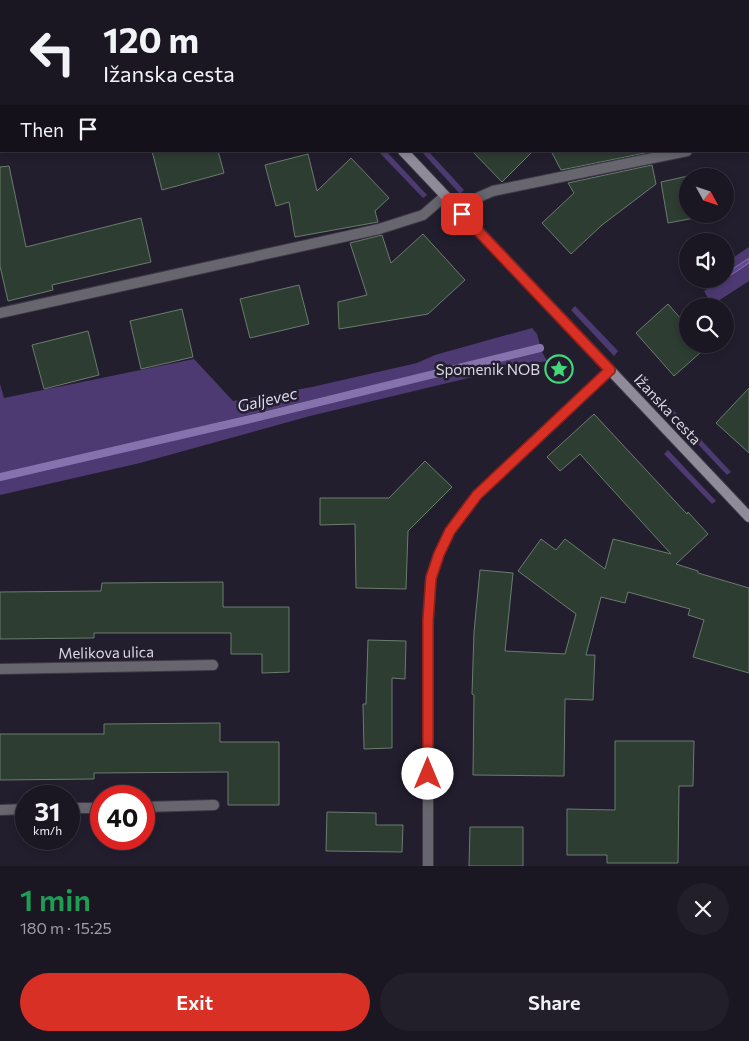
<!DOCTYPE html>
<html lang="en">
<head>
<meta charset="utf-8">
<style>
  :root { --surface:#1a1622; --page:#231f2a; --text:#f1f3f6; --muted:#9f9fa5; --line:#383540; --accent:#d93025 }
  body { margin:0; font-family:Commissioner,sans-serif; background:var(--page); color:var(--text); height:100vh; display:flex; flex-direction:column; font-size:19px; white-space:nowrap }
  * { box-sizing:border-box; margin:0 }
  p { font-size:16px; color:var(--muted) }
  .icon { flex:none; width:28px; height:28px; fill:none; stroke:currentColor; stroke-width:2; stroke-linecap:round; stroke-linejoin:round }
  .map { position:relative; height:866px; overflow:hidden }
  .panel { display:flex; flex-direction:column; background:var(--surface); flex:1 }
  .panel>* { flex:none }
  .hud { position:absolute; left:0px; top:0px; width:750px; height:152px; box-shadow:0 2px 8px #0003,0 0 0 1px var(--line); background:#1a1622; color:var(--text); overflow:hidden }
  .needle { width:32px; rotate:130deg }
  .fabs { position:absolute; left:679px; top:168px; display:grid; gap:10px }
  .fabs a { display:grid; place-items:center; width:55px; height:55px; border-radius:50%; background:var(--surface); box-shadow:0 2px 8px #0003,0 0 0 1px var(--line); font-size:25px }
  .speed { position:absolute; left:15px; top:785px; display:flex; gap:10px; font-size:25px; font-weight:700; text-align:center }
  .speed>* { display:grid; place-content:center; width:65px; height:65px; border-radius:50%; background:var(--surface); box-shadow:0 2px 8px #0003,0 0 0 1px var(--line); line-height:1 }
  .speed small { font-size:12px; font-weight:400 }
  .speed .limit { border:8px solid #d22; background:#fff; color:#111 }
  .pin { position:absolute; display:grid; place-items:center; width:42px; height:42px; color:#fff; margin:-21px; border-radius:10px; box-shadow:0 2px 8px #0006 }
  .me { position:absolute; width:55px; margin:-28px; rotate:0deg; stroke-linejoin:round; filter:drop-shadow(0 0 4px #0008) }
  .turn { display:flex; align-items:center; gap:18px; height:105px; padding:0 20px; font-size:22px }
  .turn .icon { width:65px; height:65px; stroke-width:2.5 }
  .turn b { display:block; font-size:35px; line-height:42px }
  .then { display:flex; align-items:center; height:48px; padding:0 20px; background:#0003; gap:10px; font-size:19px }
  .round { display:grid; place-items:center; flex:none; width:52px; height:52px; border-radius:26px; background:var(--page) }
  .summary { display:flex; align-items:center; justify-content:space-between; height:85px; padding:0 20px }
  h1 { font-size:30px; font-weight:600; line-height:38px; color:#1e9e55 }
  .button { display:flex; gap:10px; margin-top:auto; padding:10px 20px }
  .button a { flex:1; height:58px; border-radius:30px; background:var(--accent); color:#fff; font-size:20px; font-weight:600; line-height:58px; text-align:center }
  .button a+a { background:var(--page); color:var(--text) }
  .map>svg:first-child { display:block }
</style>
</head>
<body>
<div class="map">
<svg width="749" height="866" viewBox="0 0 749 866">
  <rect width="100%" height="100%" fill="#231e2e"/>
  <g fill="#4d3a73">
    <polygon points="378,151 386,151 427,195 423,198"/>
    <polygon points="421,151 428,151 464,190 460,194"/>
    <polygon points="749,247 749,258 725,274 725,263"/>
    <polygon points="749,263 749,281 712,305 704,291"/>
    <polygon points="575,306 618,351 614,356 571,310"/>
    <polygon points="532,328 537,334 540,345 0,475 0,384 4,398 194,359 233,401 312,387 417,363 435,355"/>
    <polygon points="541,350 547,361 522,365 310,416 140,463 0,495 0,479"/>
    <polygon points="664,400 731,472 727,475 660,404"/>
    <polygon points="668,450 716,501 712,504 664,454"/>
  </g>
  <polygon fill="#624896" stroke="#8673ad" points="749,258 749,263 725,279 725,274"/>
  <g fill="none" stroke-linecap="round" stroke-linejoin="round">
    <polyline stroke="#8673ad" stroke-width="8" points="0,477 246,420 540,348"/>
  </g>
  <g fill="#2d3d31" stroke="#6a7c6e">
    <polygon points="152,151 218,151 224,173 162,190"/>
    <polygon points="472,151 533,151 502,182"/>
    <polygon points="551,151 650,151 650,152 561,170"/>
    <polygon points="308,154 317,191 351,158 389,198 375,211 378,222 295,237 289,202 276,206 265,165"/>
    <polygon points="652,165 656,184 602,225 571,254 542,223 574,193 568,183"/>
    <polygon points="9,166 26,247 141,218 151,262 52,285 53,290 8,301 0,266 0,167"/>
    <polygon points="711,172 712,176 689,176"/>
    <polygon points="688,176 688,214 716,214 668,223 661,182"/>
    <polygon points="423,234 465,280 428,314 339,329 338,302 367,295 350,243 382,235 391,263"/>
    <polygon points="299,285 309,324 250,338 240,299"/>
    <polygon points="668,304 688,327 688,344 710,344 674,376 636,333"/>
    <polygon points="182,309 193,357 141,369 130,321"/>
    <polygon points="88,331 99,375 44,389 32,345"/>
    <polygon points="749,388 749,453 716,423"/>
    <polygon points="594,414 687,514 688,512 708,534 676,564 698,571 698,573 749,588 749,673 693,657 704,620 688,615 690,609 628,592 625,603 601,597 586,655 595,655 593,700 565,699 564,776 473,775 474,695 472,694 474,632 480,570 513,573 505,651 565,654 576,614 518,571 541,539 556,550 565,539 605,569 613,539 671,554 580,454 560,471 547,457"/>
    <polygon points="425,461 452,487 408,531 406,589 356,588 355,524 320,525 320,498 389,498"/>
    <polygon points="223,582 223,607 289,607 289,672 262,673 262,654 231,654 231,633 94,633 94,638 0,639 0,592 101,591 102,583"/>
    <polygon points="368,640 406,641 405,679 392,678 392,748 364,749 363,704 366,704"/>
    <polygon points="220,723 220,742 279,742 279,805 228,805 228,772 94,773 94,779 0,780 0,734 104,734 104,724"/>
    <polygon points="615,741 694,741 693,786 679,786 678,863 607,863 607,855 567,855 567,809 615,810"/>
    <polygon points="327,812 376,813 376,825 403,825 402,852 326,851"/>
    <polygon points="470,827 523,827 523,866 469,866"/>
  </g>
  <g fill="none" stroke-linecap="round" stroke-linejoin="round">
    <g stroke="#3c3847" stroke-width="12">
      <g id="service">
        <polyline points="216,1 220,0"/>
        <polyline points="419,1 424,0"/>
        <polyline points="0,51 1,51"/>
        <polyline points="462,214 479,197 493,191 687,151"/>
        <polyline points="0,313 379,229 423,215 445,196"/>
        <polyline points="0,669 213,665"/>
        <polyline points="144,807 214,805"/>
        <polyline points="69,808 101,808"/>
        <polyline points="0,810 26,809"/>
      </g>
    </g>
    <g stroke="#3c3847" stroke-width="12">
      <polyline id="tertiary" points="428,866 428,620 431,578 439,554 450,531 477,495 610,370"/>
    </g>
    <g stroke="#3c3847" stroke-width="12">
      <g id="secondary">
        <polyline points="260,0 261,1"/>
        <polyline points="403,151 749,517"/>
      </g>
    </g>
    <use href="#service" stroke="#67656d" stroke-width="10"/>
    <use href="#tertiary" stroke="#67656d" stroke-width="10"/>
    <use href="#secondary" stroke="#8f8b99" stroke-width="10"/>
  </g>
  <g fill="none" stroke-linecap="round" stroke-linejoin="round">
    <g stroke="#8d1f18" stroke-width="12">
      <polyline id="route" points="428,774 428,620 431,578 439,554 450,531 477,495 610,370 462,214"/>
    </g>
    <use href="#route" stroke="#d93025" stroke-width="9"/>
  </g>
  <defs>
    <g id="sight-ring" transform="scale(1.4375)"><circle r="9.5" fill="#231e2e" stroke="#42d77b" stroke-width="1.5"/><path d="M0-6L1.8-2.2L6-1.7L2.9 1.2L3.7 5.4L0 3.3L-3.7 5.4L-2.9 1.2L-6-1.7L-1.8-2.2Z" fill="#42d77b"/></g>
  </defs>
  <g fill-rule="evenodd">
    <use href="#sight-ring" x="559" y="369"/>
  </g>
  <g text-anchor="middle" dominant-baseline="central" stroke-width="5" stroke-linejoin="round" paint-order="stroke">
    <g font-size="15" fill="#d9d7e2" stroke="#231e2e" text-anchor="end">
      <text x="540" y="369">Spomenik NOB</text>
    </g>
    <g font-size="15" fill="#d9d7e2" stroke="#231e2e">
      <text transform="translate(668 409) rotate(47)">Ižanska cesta</text>
      <text transform="translate(106 652) rotate(-1)">Melikova ulica</text>
    </g>
    <g font-size="16" font-style="italic" fill="#dfdaf0" stroke="#231e2e">
      <text transform="translate(267 399) rotate(-13)">Galjevec</text>
    </g>
  </g>
</svg>
<div class="fabs">
<a><svg class="needle" viewBox="-14 -14 28 28"><path d="M0-13l5 13h-10z" fill="#e53935"/><path d="M0 13l5-13h-10z" fill="#9f9fa5"/></svg></a>
<a><svg class="icon" aria-label="sound" viewBox="0 0 24 24"><path d="M4 9h4l5-4v14l-5-4H4zM17 9q2 3 0 6"/></svg></a>
<a><svg class="icon" aria-label="search" viewBox="0 0 24 24"><circle cx="10" cy="10" r="6"/><path d="M15 15l6 6"/></svg></a>
</div>
<div class="speed"><div>31<small>km/h</small></div><div class="limit">40</div></div>
<div class="pin" style="left:462px;top:214px;background:#d93025"><svg class="icon" aria-label="arrive" viewBox="0 0 24 24"><path d="M6 21V4h12l-3 4 3 4H6"/></svg></div>
<svg class="me" style="left:428px;top:774px" viewBox="-20 -20 40 40"><circle r="19" fill="#fff"/><path d="M0-13L10 11 0 6-10 11z" fill="#d93025"/></svg>
<div class="hud">
<div class="turn"><svg class="icon" aria-label="left" viewBox="0 0 24 24"><path d="M17 20v-9H6M10 6l-5 5 5 5"/></svg><div><b>120 m</b>Ižanska cesta</div></div>
<div class="then">Then<svg class="icon" aria-label="arrive" viewBox="0 0 24 24"><path d="M6 21V4h12l-3 4 3 4H6"/></svg></div>
</div>
</div>
<section class="panel">
<div class="summary"><div><h1>1 min</h1><p>180 m · 15:25</p></div><a class="round"><svg class="icon" aria-label="close" viewBox="0 0 24 24"><path d="M6 6l12 12M18 6L6 18"/></svg></a></div>
<div class="button"><a>Exit</a><a>Share</a></div>
</section>
</body>
</html>
